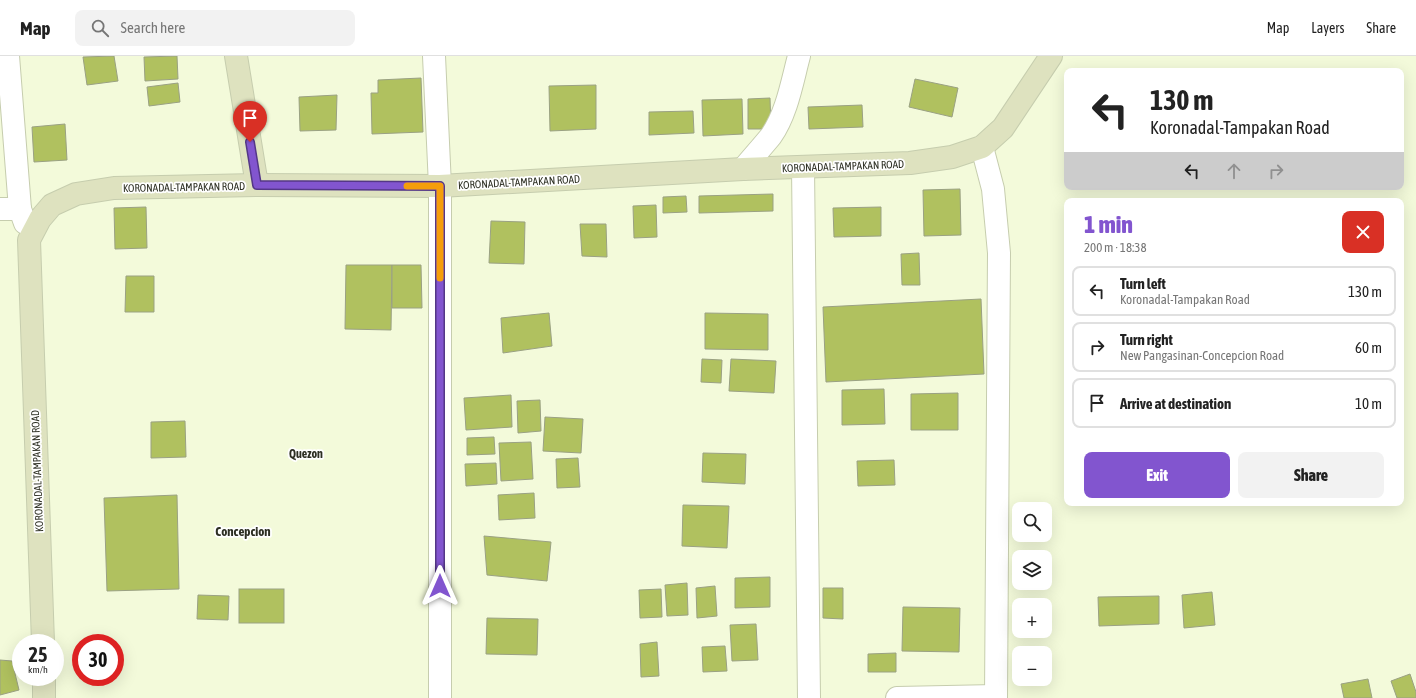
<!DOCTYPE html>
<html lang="en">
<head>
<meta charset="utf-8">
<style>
  :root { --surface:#fff; --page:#f2f2f2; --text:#222; --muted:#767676; --line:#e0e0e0; --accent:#8255cf }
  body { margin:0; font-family:"Asap Condensed",sans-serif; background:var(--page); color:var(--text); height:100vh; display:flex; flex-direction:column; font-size:15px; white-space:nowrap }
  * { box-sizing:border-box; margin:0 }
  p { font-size:13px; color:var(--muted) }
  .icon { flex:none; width:22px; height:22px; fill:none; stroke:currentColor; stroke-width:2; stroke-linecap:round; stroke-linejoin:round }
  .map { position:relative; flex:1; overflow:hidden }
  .details { position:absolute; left:1064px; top:142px; width:340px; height:308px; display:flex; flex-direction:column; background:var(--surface); border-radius:8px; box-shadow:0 4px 16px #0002 }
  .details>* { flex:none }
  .guide { position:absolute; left:1064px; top:12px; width:340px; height:122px; border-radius:8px; box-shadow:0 4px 16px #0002; background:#fff; color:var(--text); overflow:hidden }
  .buttons { position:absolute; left:1012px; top:446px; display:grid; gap:8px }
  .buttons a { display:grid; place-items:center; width:40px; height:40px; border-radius:8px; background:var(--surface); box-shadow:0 4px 16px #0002; font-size:20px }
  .speed { position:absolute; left:12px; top:578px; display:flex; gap:8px; font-size:20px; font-weight:700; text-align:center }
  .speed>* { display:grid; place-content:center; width:52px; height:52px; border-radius:50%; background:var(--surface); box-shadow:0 4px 16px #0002; line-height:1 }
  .speed small { font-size:10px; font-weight:400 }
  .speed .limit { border:6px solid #d22; background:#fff; color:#111 }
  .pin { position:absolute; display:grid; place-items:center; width:34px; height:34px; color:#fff; margin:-41px -17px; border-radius:50% 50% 50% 0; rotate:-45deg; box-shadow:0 0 4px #0007 }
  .pin .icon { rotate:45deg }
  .me { position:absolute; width:44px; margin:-22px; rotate:0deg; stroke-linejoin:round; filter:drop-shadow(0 0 3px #0008) }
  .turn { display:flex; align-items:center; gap:14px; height:84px; padding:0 20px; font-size:18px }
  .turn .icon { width:52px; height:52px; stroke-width:2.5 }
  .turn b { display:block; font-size:28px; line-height:34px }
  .lanes { display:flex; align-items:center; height:38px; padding:0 20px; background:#0003; justify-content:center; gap:20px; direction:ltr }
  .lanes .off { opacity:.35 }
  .round { display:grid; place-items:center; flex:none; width:42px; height:42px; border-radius:8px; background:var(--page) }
  .head { display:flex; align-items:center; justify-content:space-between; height:68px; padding:0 20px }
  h1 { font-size:24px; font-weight:800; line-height:30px; color:var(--accent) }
  .button { display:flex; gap:8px; margin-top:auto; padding:8px 20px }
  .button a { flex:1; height:46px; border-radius:8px; background:var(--accent); color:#fff; font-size:16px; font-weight:800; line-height:46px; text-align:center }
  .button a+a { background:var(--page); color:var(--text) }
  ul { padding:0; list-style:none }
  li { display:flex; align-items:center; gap:12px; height:50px; margin:0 8px 6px; padding:0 12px; border:2px solid var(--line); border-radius:8px }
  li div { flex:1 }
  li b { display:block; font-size:15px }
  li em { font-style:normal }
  header { display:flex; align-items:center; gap:24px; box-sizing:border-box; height:56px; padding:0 20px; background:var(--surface); border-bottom:1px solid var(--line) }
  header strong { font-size:19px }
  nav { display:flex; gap:22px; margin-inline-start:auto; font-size:14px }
  .search { width:280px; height:36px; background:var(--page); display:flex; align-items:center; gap:10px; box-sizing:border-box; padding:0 14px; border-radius:8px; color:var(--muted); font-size:15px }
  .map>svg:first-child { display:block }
</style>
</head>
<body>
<header>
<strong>Map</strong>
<div class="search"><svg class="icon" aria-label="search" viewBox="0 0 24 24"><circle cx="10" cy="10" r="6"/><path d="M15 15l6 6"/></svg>Search here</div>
<nav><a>Map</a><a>Layers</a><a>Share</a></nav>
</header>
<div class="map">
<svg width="1416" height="642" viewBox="0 0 1416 642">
  <rect width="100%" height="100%" fill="#f3fada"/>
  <g fill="#b0c15f" stroke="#9aa183">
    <polygon points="114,0 118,25 87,29 83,1"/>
    <polygon points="177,0 178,23 145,25 144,1"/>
    <polygon points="421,22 423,76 372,78 371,37 378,37 378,24"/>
    <polygon points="915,23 958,32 952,61 909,51"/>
    <polygon points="178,27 180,46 149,50 147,31"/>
    <polygon points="596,29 596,73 550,75 549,30"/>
    <polygon points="337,39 336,74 300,75 299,41"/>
    <polygon points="770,42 771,73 748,73 748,43"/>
    <polygon points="742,43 743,78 703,80 702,44"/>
    <polygon points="862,49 863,71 809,73 808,51"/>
    <polygon points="693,55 694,77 649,79 649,56"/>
    <polygon points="65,68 67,104 34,106 32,71"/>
    <polygon points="960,133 961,179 924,180 923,134"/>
    <polygon points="773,138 773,155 699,157 699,140"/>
    <polygon points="686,140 687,156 663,157 663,141"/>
    <polygon points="656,149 657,181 634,182 633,150"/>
    <polygon points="146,151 147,192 115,193 114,152"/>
    <polygon points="881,151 881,180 834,181 833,152"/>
    <polygon points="491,165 525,166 524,208 489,207"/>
    <polygon points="580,168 606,168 607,201 582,200"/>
    <polygon points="919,197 920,229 902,229 901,198"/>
    <polygon points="346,209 392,209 391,274 345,273"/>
    <polygon points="392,209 421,209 422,252 392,252"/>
    <polygon points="126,220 154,220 154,256 125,256"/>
    <polygon points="981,243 984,318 826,326 823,251"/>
    <polygon points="549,257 552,290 503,297 501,262"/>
    <polygon points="705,257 768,258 768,294 705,293"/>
    <polygon points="702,303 722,304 721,327 701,326"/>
    <polygon points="731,303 776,305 774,337 729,335"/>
    <polygon points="884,333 885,368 842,369 842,334"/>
    <polygon points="958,337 958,374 911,374 911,338"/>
    <polygon points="511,339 512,371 466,374 464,342"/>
    <polygon points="540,344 541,375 518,377 517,345"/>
    <polygon points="545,361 583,363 581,397 543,395"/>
    <polygon points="185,365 186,401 151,402 151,366"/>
    <polygon points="494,381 495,398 467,399 467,382"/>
    <polygon points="531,386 533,423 501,425 499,387"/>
    <polygon points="703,397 746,398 745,428 702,426"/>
    <polygon points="578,402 580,431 557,432 556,403"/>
    <polygon points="894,404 895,429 858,430 857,405"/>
    <polygon points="496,407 497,428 466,430 465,408"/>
    <polygon points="534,437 535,462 499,464 498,439"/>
    <polygon points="177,439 179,533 107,535 104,442"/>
    <polygon points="683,449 729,450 727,492 682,490"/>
    <polygon points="484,480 551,486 547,525 487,519"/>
    <polygon points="770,521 770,551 735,552 735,522"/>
    <polygon points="687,527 688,559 667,560 665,529"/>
    <polygon points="715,530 717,560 697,562 696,532"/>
    <polygon points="823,532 843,532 843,563 823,562"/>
    <rect x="239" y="533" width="45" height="34"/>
    <polygon points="661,533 662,561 640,562 639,534"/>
    <polygon points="1212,536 1215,569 1184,572 1182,539"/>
    <polygon points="198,539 229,540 228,564 197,563"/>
    <polygon points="1159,540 1159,568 1099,570 1098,541"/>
    <polygon points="903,551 960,552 959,596 902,595"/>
    <polygon points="487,562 538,563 537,599 486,598"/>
    <polygon points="756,568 758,604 732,605 730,569"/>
    <polygon points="657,586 659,620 641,621 640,588"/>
    <polygon points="725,590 727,615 703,616 702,591"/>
    <polygon points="896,597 896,616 868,616 868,598"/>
    <polygon points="0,604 12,605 19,634 0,639"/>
    <polygon points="1410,618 1416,636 1416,642 1397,642 1391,625"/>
    <polygon points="1368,623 1372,642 1344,642 1341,628"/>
  </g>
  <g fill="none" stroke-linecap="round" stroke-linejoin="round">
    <g stroke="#c6cdae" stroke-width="24">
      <g id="minor">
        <polyline points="8,0 20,153"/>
        <polyline points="434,0 440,130 440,642"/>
        <polyline points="982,91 993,133 999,197 996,642"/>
        <polyline points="803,111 809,642"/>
        <path d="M 743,113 C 752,102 762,91 771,80 C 787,57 792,26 799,0"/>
        <polyline points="0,153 20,153 25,167"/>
        <polyline points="897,642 996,640"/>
      </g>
    </g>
    <g stroke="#c6cdae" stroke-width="24">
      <g id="secondary">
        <polyline points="236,0 257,129"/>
        <polyline points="43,587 29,184 40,163 52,149 76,138 114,132 257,129 440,130 743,113 910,107 952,101 982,91 1003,72 1051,0"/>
        <polyline points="44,621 44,642"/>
      </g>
    </g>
    <use href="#minor" stroke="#fff" stroke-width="22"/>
    <use href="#secondary" stroke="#dee2bf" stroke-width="22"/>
  </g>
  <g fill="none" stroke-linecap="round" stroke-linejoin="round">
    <g stroke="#543787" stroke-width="10">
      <polyline id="route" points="250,86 257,129 440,130 440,530"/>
    </g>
    <use href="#route" stroke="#8255cf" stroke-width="7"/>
    <polyline stroke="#f59e0b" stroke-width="7" points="407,130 440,130 440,222"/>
  </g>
  <g text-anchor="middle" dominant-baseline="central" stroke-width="3.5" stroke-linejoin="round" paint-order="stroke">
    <g font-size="11" fill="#2d2f23" stroke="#fff">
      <text transform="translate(843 110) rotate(-2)">KORONADAL-TAMPAKAN ROAD</text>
      <text transform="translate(519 126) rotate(-3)">KORONADAL-TAMPAKAN ROAD</text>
      <text transform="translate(184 131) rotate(-1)">KORONADAL-TAMPAKAN ROAD</text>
      <text transform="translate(37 415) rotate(-92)">KORONADAL-TAMPAKAN ROAD</text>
    </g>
    <g font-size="12" font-weight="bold" fill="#2d2f23" stroke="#fff">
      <text x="306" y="398">Quezon</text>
    </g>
    <g font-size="13" font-weight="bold" fill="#2d2f23" stroke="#fff">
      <text x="243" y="475">Concepcion</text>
    </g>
  </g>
</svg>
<div class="buttons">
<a><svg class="icon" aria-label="search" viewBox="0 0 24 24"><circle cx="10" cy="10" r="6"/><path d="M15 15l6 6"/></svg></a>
<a><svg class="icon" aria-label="layers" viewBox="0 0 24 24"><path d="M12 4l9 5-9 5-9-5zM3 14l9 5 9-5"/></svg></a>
<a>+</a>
<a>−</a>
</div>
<div class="speed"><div>25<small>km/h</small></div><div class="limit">30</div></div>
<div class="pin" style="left:250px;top:86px;background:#d93025"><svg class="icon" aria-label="arrive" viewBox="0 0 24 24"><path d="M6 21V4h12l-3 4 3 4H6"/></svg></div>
<svg class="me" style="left:440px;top:530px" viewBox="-20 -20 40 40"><path d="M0-17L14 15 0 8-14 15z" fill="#8255cf" stroke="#fff" stroke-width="4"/></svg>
<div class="guide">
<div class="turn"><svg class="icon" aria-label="left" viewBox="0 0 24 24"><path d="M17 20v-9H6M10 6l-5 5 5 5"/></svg><div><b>130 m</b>Koronadal-Tampakan Road</div></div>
<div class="lanes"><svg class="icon" aria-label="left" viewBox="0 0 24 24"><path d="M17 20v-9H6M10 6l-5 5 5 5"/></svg><svg class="icon off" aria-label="ahead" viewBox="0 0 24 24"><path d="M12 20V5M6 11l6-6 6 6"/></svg><svg class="icon off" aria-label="right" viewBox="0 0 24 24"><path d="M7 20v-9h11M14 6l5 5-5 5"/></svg></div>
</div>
<section class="details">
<div class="head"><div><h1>1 min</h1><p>200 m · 18:38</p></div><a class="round" style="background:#d93025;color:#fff"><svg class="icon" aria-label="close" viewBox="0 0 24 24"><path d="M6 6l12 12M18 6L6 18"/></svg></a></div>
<ul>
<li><svg class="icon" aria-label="left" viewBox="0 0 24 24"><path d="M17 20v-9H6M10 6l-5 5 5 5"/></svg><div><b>Turn left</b><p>Koronadal-Tampakan Road</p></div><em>130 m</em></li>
<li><svg class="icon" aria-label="right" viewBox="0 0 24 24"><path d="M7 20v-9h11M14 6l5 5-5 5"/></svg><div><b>Turn right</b><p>New Pangasinan-Concepcion Road</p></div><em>60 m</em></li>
<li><svg class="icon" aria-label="arrive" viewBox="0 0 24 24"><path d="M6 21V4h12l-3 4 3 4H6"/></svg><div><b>Arrive at destination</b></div><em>10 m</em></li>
</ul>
<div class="button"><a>Exit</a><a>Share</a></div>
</section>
</div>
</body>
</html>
